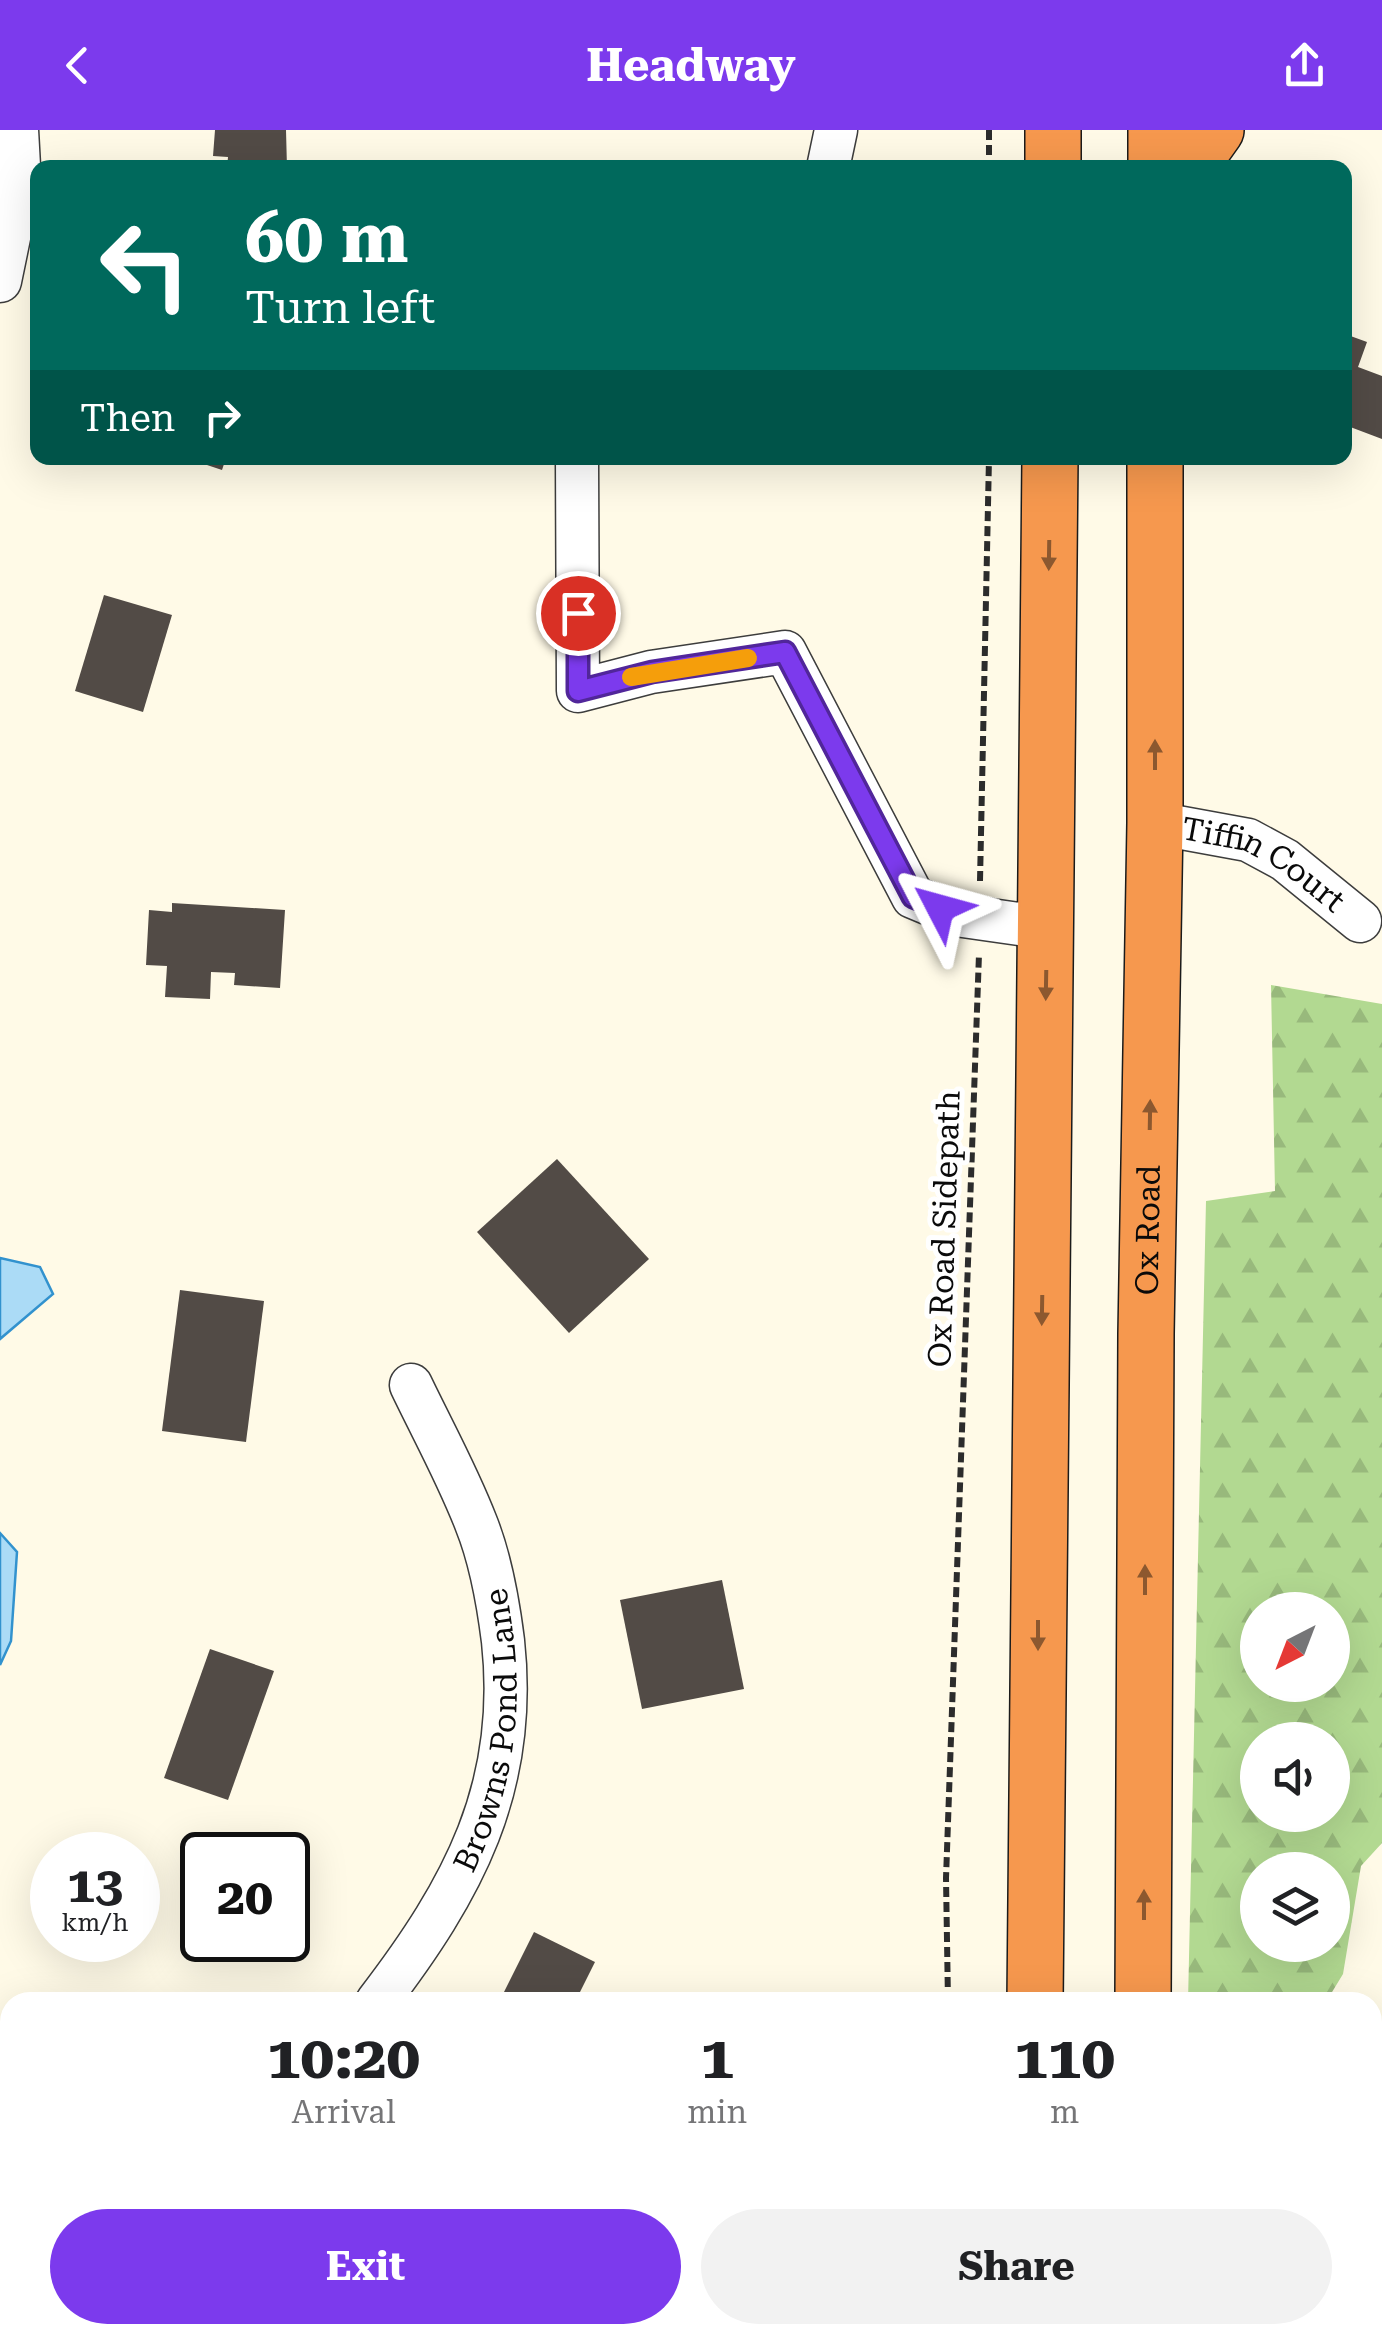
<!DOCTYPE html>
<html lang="en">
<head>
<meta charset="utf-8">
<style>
  :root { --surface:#fff; --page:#f2f2f2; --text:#202124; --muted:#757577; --accent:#7c3aed }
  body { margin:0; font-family:"Roboto Serif",serif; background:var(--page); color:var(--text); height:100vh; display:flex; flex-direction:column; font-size:38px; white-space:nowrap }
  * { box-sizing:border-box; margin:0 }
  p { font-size:32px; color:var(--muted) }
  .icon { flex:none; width:55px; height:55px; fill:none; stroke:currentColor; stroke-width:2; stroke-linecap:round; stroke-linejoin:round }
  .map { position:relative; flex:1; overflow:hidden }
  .drawer { position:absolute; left:0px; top:1862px; width:1382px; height:352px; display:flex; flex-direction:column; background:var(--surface); border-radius:30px 30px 0 0; box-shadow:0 10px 40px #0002 }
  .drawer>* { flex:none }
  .hud { position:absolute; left:30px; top:30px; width:1322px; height:305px; border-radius:20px; box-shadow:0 10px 40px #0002; background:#00695c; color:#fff; overflow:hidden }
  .needle { width:65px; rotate:222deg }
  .buttons { position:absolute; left:1240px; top:1462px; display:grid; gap:20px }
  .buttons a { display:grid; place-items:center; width:110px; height:110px; border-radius:50%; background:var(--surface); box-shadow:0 10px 40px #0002; font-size:50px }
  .speed { position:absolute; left:30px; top:1702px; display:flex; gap:20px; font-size:50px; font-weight:700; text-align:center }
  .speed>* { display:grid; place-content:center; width:130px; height:130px; border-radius:50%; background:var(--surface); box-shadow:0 10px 40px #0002; line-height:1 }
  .speed small { font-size:25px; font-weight:400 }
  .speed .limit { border:5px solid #111; border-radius:15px; background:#fff; color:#111 }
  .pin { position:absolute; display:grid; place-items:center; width:85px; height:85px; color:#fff; margin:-42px; border:5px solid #fff; border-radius:50%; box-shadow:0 2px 10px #0007 }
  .me { position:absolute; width:110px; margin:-55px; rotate:309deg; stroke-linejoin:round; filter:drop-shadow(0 0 8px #0008) }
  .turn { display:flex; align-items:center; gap:35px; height:210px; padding:0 50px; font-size:45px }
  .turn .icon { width:130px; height:130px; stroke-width:2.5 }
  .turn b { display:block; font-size:70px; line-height:85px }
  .then { display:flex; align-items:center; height:95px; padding:0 50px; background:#0003; gap:20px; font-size:38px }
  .eta { display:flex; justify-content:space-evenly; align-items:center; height:170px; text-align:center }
  .eta b { font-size:60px; font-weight:700; line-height:70px }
  .cta { display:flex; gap:20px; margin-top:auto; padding:20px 50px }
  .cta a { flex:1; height:115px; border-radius:60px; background:var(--accent); color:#fff; font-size:40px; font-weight:700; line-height:115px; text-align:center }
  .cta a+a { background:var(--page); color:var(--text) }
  header { display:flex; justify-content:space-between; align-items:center; height:130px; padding:0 50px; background:var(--accent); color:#fff; font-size:45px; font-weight:700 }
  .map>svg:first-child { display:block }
</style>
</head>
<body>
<header><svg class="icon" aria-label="back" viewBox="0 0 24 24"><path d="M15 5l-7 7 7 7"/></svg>Headway<svg class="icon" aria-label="share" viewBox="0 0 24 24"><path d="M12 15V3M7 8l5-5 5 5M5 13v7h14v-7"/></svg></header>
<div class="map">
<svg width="1382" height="2214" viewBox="0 0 1382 2214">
  <defs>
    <pattern id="forest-firs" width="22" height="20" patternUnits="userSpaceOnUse" patternTransform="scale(2.5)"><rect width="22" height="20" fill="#b2d991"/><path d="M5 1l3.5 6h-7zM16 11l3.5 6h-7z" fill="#98b97c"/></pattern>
  </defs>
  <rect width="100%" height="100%" fill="#fffae7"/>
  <g fill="url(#forest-firs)" fill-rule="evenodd">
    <path d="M 1271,855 L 1382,874 L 1382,1713 L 1361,1736 L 1343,1844 L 1326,1872 L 1188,1872 L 1206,1071 L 1275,1061 ZM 1258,1480 L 1332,1480 L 1332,1555 L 1258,1555 ZM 1258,1610 L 1332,1610 L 1332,1685 L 1258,1685 ZM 1258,1740 L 1332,1740 L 1332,1815 L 1258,1815 Z"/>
    <polygon points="679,2205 945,2205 945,2214 673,2214"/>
    <polygon points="1199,2205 1329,2205 1325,2214 1199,2214"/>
  </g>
  <g fill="#abdbf6" stroke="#3292ce" stroke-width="2.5">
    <polygon points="0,1128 40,1137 53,1164 0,1209"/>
    <polygon points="0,1403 17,1422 11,1511 0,1535"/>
  </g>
  <g fill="#524b46">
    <polygon points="215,0 286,0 287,38 227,38 228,27 213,26"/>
    <polygon points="1345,204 1367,212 1358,237 1382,246 1382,309 1345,295"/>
    <polygon points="186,328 226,328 222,340"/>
    <polygon points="104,465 172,485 143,582 75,561"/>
    <polygon points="172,773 285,780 280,858 234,855 235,843 211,842 210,869 165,867 167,836 146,835 149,780 172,782"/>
    <polygon points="557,1029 649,1129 569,1203 477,1102"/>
    <polygon points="180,1160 264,1171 246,1312 162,1301"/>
    <polygon points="722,1450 744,1559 642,1579 620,1470"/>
    <polygon points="210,1519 274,1541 228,1670 164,1648"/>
    <polygon points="534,1802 595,1832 575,1872 499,1872"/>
  </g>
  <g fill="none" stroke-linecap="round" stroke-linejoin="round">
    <g stroke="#3d3d3d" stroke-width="45">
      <g id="minor">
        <polyline points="828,38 836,0"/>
        <polyline points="0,151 20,54 17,0"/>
        <polyline points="577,328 578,561 651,542 785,522 913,767 956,785 1047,798"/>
        <path id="s1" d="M 1155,693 L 1248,710 L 1285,730 L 1360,791"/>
        <path id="s2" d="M 377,1872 C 463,1760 519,1657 503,1511 C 498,1471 491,1430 476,1393 C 458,1346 433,1301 411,1255"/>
        <polyline points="0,2032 10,2037"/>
        <polyline points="1372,2046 1382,2047"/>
        <polyline points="336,2205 355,2214"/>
        <polyline points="625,2214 630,2205"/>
      </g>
    </g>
    <g stroke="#1b1b1b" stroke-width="58">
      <g id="highway">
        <polyline points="1053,0 1053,38"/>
        <polyline points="1156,38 1156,0"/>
        <polyline points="1189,38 1216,0"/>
        <polyline points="1035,1872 1050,328"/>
        <path id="s3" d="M 1143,1872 L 1146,1204 L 1155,693 L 1155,328"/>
        <polyline points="1033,2214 1033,2205"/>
        <polyline points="1142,2214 1142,2205"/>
      </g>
    </g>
    <g stroke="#2c2c2c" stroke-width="6" stroke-dasharray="10 5" stroke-linecap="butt">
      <polyline points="989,0 989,38"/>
      <polyline points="980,751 989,328"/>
      <polyline points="948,1872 946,1748 979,824"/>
      <polyline points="528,2214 531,2205"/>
      <polyline points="965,2214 966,2205"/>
    </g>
    <use href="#minor" stroke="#fff" stroke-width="42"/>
    <use href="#highway" stroke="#f6984e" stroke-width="55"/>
  </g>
  <defs><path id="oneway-solid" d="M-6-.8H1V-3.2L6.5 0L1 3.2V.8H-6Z" transform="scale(2.5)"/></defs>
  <g fill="#8c582f">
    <use href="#oneway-solid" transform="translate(1049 425) rotate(91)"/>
    <use href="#oneway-solid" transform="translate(1155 625) rotate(-90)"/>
    <use href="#oneway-solid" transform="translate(1046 855) rotate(91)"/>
    <use href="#oneway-solid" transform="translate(1150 985) rotate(-89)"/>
    <use href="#oneway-solid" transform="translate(1042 1180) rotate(91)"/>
    <use href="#oneway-solid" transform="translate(1145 1450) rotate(-90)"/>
    <use href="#oneway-solid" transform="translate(1038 1505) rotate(90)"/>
    <use href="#oneway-solid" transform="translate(1144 1775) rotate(-90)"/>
  </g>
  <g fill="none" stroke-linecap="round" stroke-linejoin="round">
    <g stroke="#51269a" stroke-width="25">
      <polyline id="route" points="578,483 578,561 652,542 785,522 913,767 940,778"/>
    </g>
    <use href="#route" stroke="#7c3aed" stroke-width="18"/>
    <polyline stroke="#f59e0b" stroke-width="18" points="631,547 748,528"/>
  </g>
  <g text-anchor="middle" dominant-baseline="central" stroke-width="10" stroke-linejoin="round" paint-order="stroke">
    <g font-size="32" fill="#0a0a0a" stroke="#fff">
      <text stroke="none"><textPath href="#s1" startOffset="118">Tiffin Court</textPath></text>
      <text transform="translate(944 1099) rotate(-88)">Ox Road Sidepath</text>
      <text stroke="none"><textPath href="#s3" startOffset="772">Ox Road</textPath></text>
      <text stroke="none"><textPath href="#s2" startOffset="302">Browns Pond Lane</textPath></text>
    </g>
  </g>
</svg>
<div class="buttons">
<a><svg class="needle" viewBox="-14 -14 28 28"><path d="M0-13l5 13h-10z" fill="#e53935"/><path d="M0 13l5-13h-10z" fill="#757577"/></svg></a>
<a><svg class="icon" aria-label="sound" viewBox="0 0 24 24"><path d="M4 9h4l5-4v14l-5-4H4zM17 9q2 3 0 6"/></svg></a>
<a><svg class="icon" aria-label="layers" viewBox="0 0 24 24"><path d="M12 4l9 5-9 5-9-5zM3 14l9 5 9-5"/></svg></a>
</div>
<div class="speed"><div>13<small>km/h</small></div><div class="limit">20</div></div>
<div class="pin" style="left:578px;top:483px;background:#d93025"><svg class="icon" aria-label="arrive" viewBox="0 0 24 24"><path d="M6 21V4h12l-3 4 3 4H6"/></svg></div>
<svg class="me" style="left:940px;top:778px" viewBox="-20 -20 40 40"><path d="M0-17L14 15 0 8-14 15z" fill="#7c3aed" stroke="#fff" stroke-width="4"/></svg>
<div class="hud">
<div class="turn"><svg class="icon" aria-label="left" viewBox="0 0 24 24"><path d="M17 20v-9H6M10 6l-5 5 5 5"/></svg><div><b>60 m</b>Turn left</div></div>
<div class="then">Then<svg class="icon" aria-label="right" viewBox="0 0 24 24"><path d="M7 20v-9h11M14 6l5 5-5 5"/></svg></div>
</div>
<section class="drawer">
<div class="eta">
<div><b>10:20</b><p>Arrival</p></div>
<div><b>1</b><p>min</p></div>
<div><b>110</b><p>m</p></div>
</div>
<div class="cta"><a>Exit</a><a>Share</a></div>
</section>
</div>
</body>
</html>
